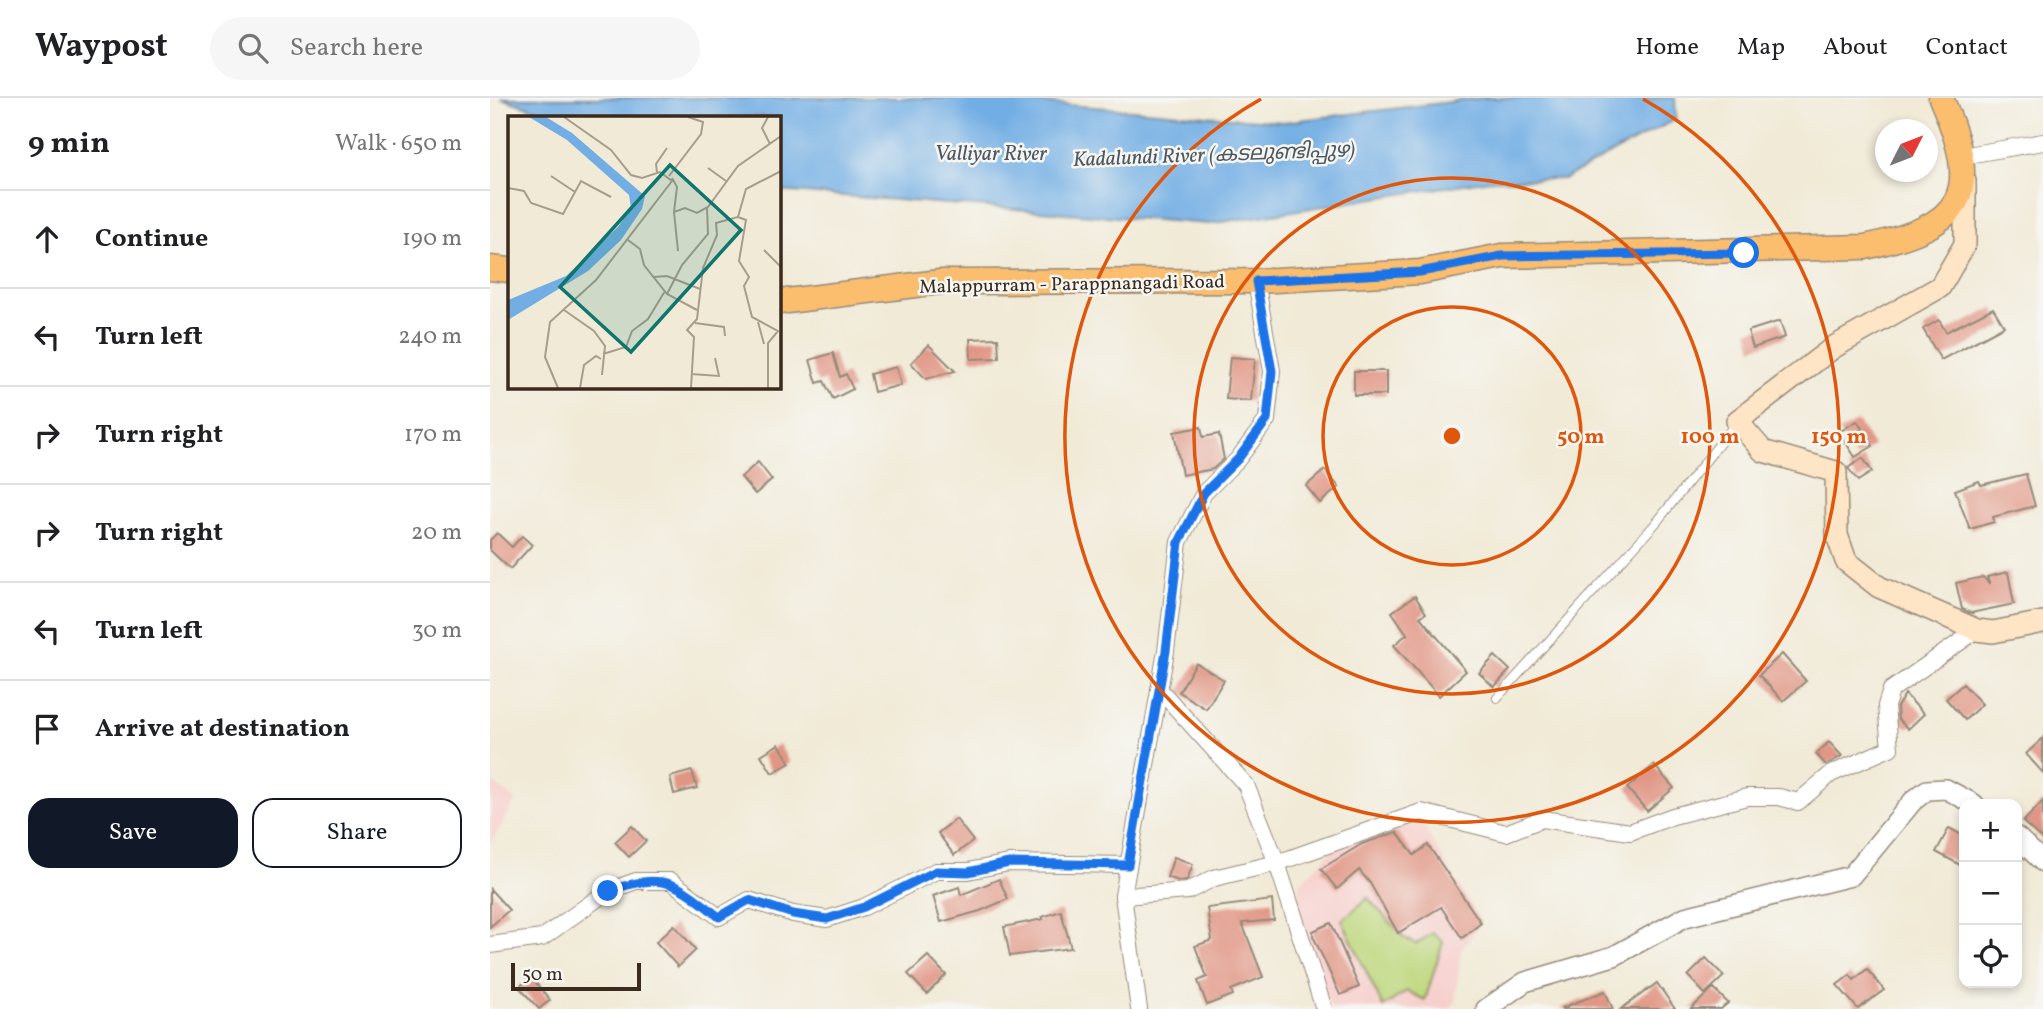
<!DOCTYPE html>
<html lang="en">
<head>
<meta charset="utf-8">
<style>
	:root { --surface:#fff; --page:#f6f6f6; --text:#202124; --muted:#757577; --line:#e0e0e0; --accent:#111827 }
	body { margin:0; font-family:Vollkorn,"Noto Sans Malayalam",serif; background:var(--page); color:var(--text) }
	.controls { position:absolute; right:21px; bottom:21px; display:grid; overflow:hidden; border-radius:14px; box-shadow:0 4px 10px #0003 }
	.controls button { width:63px; height:63px; display:grid; place-items:center; padding:0; border:0; border-bottom:2px solid var(--line); background:var(--surface); color:var(--text); font:35px sans-serif }
	.compass { position:absolute; left:1385px; top:21px; width:63px; height:63px; border-radius:50%; background:var(--surface); box-shadow:0 4px 10px #0003; rotate:48deg }
	.scale { position:absolute; left:21px; bottom:18px; width:130px; box-sizing:border-box; padding-left:7px; border:4px solid #3b2a1e; border-top:0; font-size:19px; line-height:24px; white-space:nowrap; color:#3b2a1e; -webkit-text-stroke:5px #f6f6f2; paint-order:stroke }
	.stop { position:absolute; width:21px; height:21px; margin:-16px; border:5px solid #1a73e8; border-radius:50%; background:#fff }
	.stop.end { background:#1a73e8; border-color:#fff; box-shadow:0 2px 7px #0008 }
	.list { margin:0; padding:0; list-style:none }
	h2 { display:flex; justify-content:space-between; align-items:center; height:91px; margin:0; padding:0 28px; font-size:30px }
	h2 small { font-size:23px; font-weight:400; color:var(--muted) }
	.list li { display:grid; grid-template-columns:46px 1fr auto; gap:21px; align-items:center; box-sizing:border-box; height:98px; padding:0 28px; border-top:2px solid var(--line) }
	.list b { display:block; font-size:26px; white-space:nowrap }
	.list em { font-size:23px; font-style:normal; color:var(--muted) }
	.actions { display:flex; gap:14px; padding:21px 28px }
	.actions a { flex:1; padding:16px 0; border:2px solid var(--accent); border-radius:21px; text-align:center; font-size:24px; color:var(--accent) }
	.actions .main { background:var(--accent); color:#fff }
	.icon { flex:none; width:38px; height:38px; fill:none; stroke:currentColor; stroke-width:2; stroke-linecap:round; stroke-linejoin:round }
	.map { position:relative; flex:none; width:1553px; height:911px; overflow:hidden }
	header { display:flex; align-items:center; gap:42px; box-sizing:border-box; height:98px; padding:0 35px; background:var(--surface); border-bottom:2px solid var(--line) }
	header strong { font-size:33px }
	nav { display:flex; gap:38px; margin-inline-start:auto; font-size:24px }
	.search { width:490px; height:63px; background:var(--page); display:flex; align-items:center; gap:18px; box-sizing:border-box; padding:0 24px; border-radius:38px; color:var(--muted); font-size:26px }
	main { display:flex }
	aside { flex:1; background:var(--surface) }
	.map>svg:first-child { display:block }
	.built { fill:#f7d0cd }
	.green { fill:#bed77b; stroke:#7c804c; stroke-width:2 }
	.water { fill:#72aee4; stroke:#566c81; stroke-width:2 }
	.building { fill:#e19685 }
	.lines { fill:none; stroke-linecap:round; stroke-linejoin:round }
	.service-casing { stroke:#968a7a; stroke-width:10 }
	.minor-casing { stroke:#968a7a; stroke-width:18 }
	.tertiary-casing { stroke:#968a7a; stroke-width:22 }
	.secondary-casing { stroke:#968a7a; stroke-width:24 }
	.primary-casing { stroke:#968a7a; stroke-width:27 }
	.service { stroke:#fff; stroke-width:8 }
	.minor { stroke:#fff; stroke-width:16 }
	.tertiary { stroke:#fff; stroke-width:19 }
	.secondary { stroke:#fde5c5; stroke-width:21 }
	.primary { stroke:#fbbd6e; stroke-width:24 }
	.route { stroke:#1a73e8; stroke-width:9 }
	.ring { fill:none; stroke:#df570d; stroke-width:3.5 }
	.labels { text-anchor:middle; stroke-width:5; stroke-linejoin:round; paint-order:stroke }
	.street-label { font-size:19px; fill:#3b2a1e; stroke:#f6f6f2 }
	.water-label { font-size:21px; font-style:italic; fill:#4e5863; stroke:#f6f6f2 }
	.inset-road { fill:none; stroke:#a89d8d; stroke-width:2 }
	.view { fill:#0f766e; fill-opacity:0.15; stroke:#0f766e; stroke-width:3.5 }
	.inset-edge { fill:none; stroke:#3b2a1e; stroke-width:3.5 }
	.centre { fill:#df570d; stroke:#f6f6f2; stroke-width:3.5 }
	.ring-label { font-size:21px; text-anchor:middle; font-weight:bold; fill:#df570d; stroke:#f6f6f2; stroke-width:5; stroke-linejoin:round; paint-order:stroke }
</style>
</head>
<body>
<header>
<strong>Waypost</strong>
<div class="search"><svg class="icon" aria-label="search" viewBox="0 0 24 24"><circle cx="10" cy="10" r="6"/><path d="M15 15l6 6"/></svg>Search here</div>
<nav><a>Home</a><a>Map</a><a>About</a><a>Contact</a></nav>
</header>
<main>
<aside>
<h2>9 min<small>Walk · 650 m</small></h2>
<ul class="list">
<li><svg class="icon" aria-label="ahead" viewBox="0 0 24 24"><path d="M12 20V5M6 11l6-6 6 6"/></svg><div><b>Continue</b></div><em>190 m</em></li>
<li><svg class="icon" aria-label="left" viewBox="0 0 24 24"><path d="M17 20v-9H6M10 6l-5 5 5 5"/></svg><div><b>Turn left</b></div><em>240 m</em></li>
<li><svg class="icon" aria-label="right" viewBox="0 0 24 24"><path d="M7 20v-9h11M14 6l5 5-5 5"/></svg><div><b>Turn right</b></div><em>170 m</em></li>
<li><svg class="icon" aria-label="right" viewBox="0 0 24 24"><path d="M7 20v-9h11M14 6l5 5-5 5"/></svg><div><b>Turn right</b></div><em>20 m</em></li>
<li><svg class="icon" aria-label="left" viewBox="0 0 24 24"><path d="M17 20v-9H6M10 6l-5 5 5 5"/></svg><div><b>Turn left</b></div><em>30 m</em></li>
<li><svg class="icon" aria-label="arrive" viewBox="0 0 24 24"><path d="M6 21V4h12l-3 4 3 4H6"/></svg><div><b>Arrive at destination</b></div></li>
</ul>
<div class="actions"><a class="main">Save</a><a>Share</a></div>
</aside>
<div class="map">
<svg width="1553" height="911" viewBox="0 0 1553 911">
	<rect width="100%" height="100%" fill="#f6f6f2"/>
	<filter id="ink" filterUnits="userSpaceOnUse"><feTurbulence type="fractalNoise" baseFrequency=".0143" numOctaves="2"/><feDisplacementMap in="SourceGraphic" scale="14" xChannelSelector="R" yChannelSelector="G"/><feConvolveMatrix kernelMatrix="1 2 1 2 8 2 1 2 1" color-interpolation-filters="sRGB"/></filter>
	<filter id="wash" filterUnits="userSpaceOnUse"><feTurbulence type="fractalNoise" baseFrequency=".00686" numOctaves="4" result="noise"/><feDisplacementMap in="SourceGraphic" scale="28" xChannelSelector="R" yChannelSelector="G"/><feGaussianBlur stdDeviation="1.57" result="paint"/><feColorMatrix in="noise" values="0 0 0 0 0 0 0 0 0 0 0 0 0 0 0 0 0 1.4 0 .05"/><feComposite in="paint" operator="in"/></filter>
	<g filter="url(#wash)">
		<rect width="100%" height="100%" fill="#f1ead7"/>
		<g class="built">
			<polygon points="0,682 26,702 0,746"/>
			<polygon points="927,717 991,825 971,852 965,905 959,911 842,911 808,817 810,785 850,745"/>
		</g>
		<polygon class="green" points="878,800 914,840 926,846 943,835 953,844 935,902 917,893 893,909 852,822"/>
		<polygon class="water" points="11,0 492,0 793,24 993,0 1185,0 1186,21 1074,81 1000,82 719,126 289,93 289,19 69,19"/>
		<g id="blocks">
			<g class="building">
				<polygon points="1503,210 1514,228 1451,262 1433,231 1449,222 1456,234"/>
				<polygon points="1290,223 1295,239 1263,250 1258,233"/>
				<polygon points="508,240 509,260 481,261 480,241"/>
				<polygon points="439,247 465,273 436,281 421,265"/>
				<polygon points="343,255 350,279 356,276 363,291 343,301 334,283 327,285 320,262"/>
				<polygon points="740,259 765,261 761,303 736,301"/>
				<polygon points="406,269 411,287 384,294 380,276"/>
				<rect x="864" y="273" width="32" height="24"/>
				<polygon points="1367,323 1383,348 1365,359 1349,334"/>
				<polygon points="711,329 713,339 729,336 734,361 723,371 692,377 684,334"/>
				<polygon points="1373,360 1382,374 1368,383 1358,370"/>
				<polygon points="268,364 282,382 265,396 251,379"/>
				<polygon points="835,372 849,389 830,405 816,388"/>
				<polygon points="1536,376 1545,408 1503,419 1504,424 1480,431 1465,392 1489,383 1491,387"/>
				<polygon points="7,435 22,449 32,438 42,447 20,471 0,452 0,442"/>
				<polygon points="1518,474 1524,506 1481,515 1472,511 1466,485 1493,479 1500,486 1497,479"/>
				<polygon points="925,498 936,515 930,519 976,573 949,598 904,547 917,536 902,514"/>
				<polygon points="1292,556 1316,583 1293,603 1269,577"/>
				<polygon points="1005,558 1020,572 1004,589 989,575"/>
				<polygon points="706,565 734,582 716,611 689,594"/>
				<polygon points="1473,586 1492,606 1475,622 1456,601"/>
				<polygon points="1415,596 1434,616 1418,631 1408,621 1407,609"/>
				<polygon points="1553,640 1553,675 1536,656"/>
				<polygon points="1339,644 1352,658 1336,667 1326,656"/>
				<polygon points="289,646 300,665 282,675 271,657"/>
				<polygon points="1164,667 1184,690 1157,713 1137,690"/>
				<polygon points="202,673 207,690 184,696 180,679"/>
				<polygon points="1553,703 1553,742 1533,724"/>
				<polygon points="466,721 483,743 464,757 448,735"/>
				<polygon points="142,728 156,743 139,759 125,744"/>
				<polygon points="1459,730 1474,738 1474,769 1446,754"/>
				<polygon points="907,734 924,757 938,747 991,825 972,840 951,809 908,835 880,785 869,772 847,791 831,771 872,746"/>
				<polygon points="684,759 703,766 697,782 689,783 677,779"/>
				<polygon points="509,781 518,801 490,813 451,824 443,798 469,789 471,797"/>
				<polygon points="0,791 19,812 0,829"/>
				<polygon points="782,802 784,822 752,825 773,879 741,892 743,897 717,907 708,883 717,879 705,848 722,842 717,810"/>
				<polygon points="571,813 581,850 520,858 514,829 553,821 552,819"/>
				<polygon points="841,825 869,889 850,897 823,838 823,833"/>
				<polygon points="184,827 206,852 188,869 166,844"/>
				<polygon points="438,858 456,877 437,896 418,876"/>
				<polygon points="1216,860 1234,878 1215,896 1198,878"/>
				<polygon points="1377,871 1394,892 1368,911 1347,887 1360,877 1364,882"/>
				<polygon points="41,879 60,902 49,911 29,889"/>
				<polygon points="1167,885 1185,911 1131,911"/>
				<polygon points="1223,890 1238,905 1231,911 1201,911"/>
				<polygon points="1115,893 1123,911 1072,911 1072,910"/>
			</g>
		</g>
	</g>
	<g filter="url(#ink)">
		<use href="#blocks" fill-opacity="0" stroke="#968a7a" stroke-width="2"/>
		<g class="lines">
			<defs>
				<polyline id="service" points="1007,600 1166,425 1246,325"/>
				<g id="minor">
					<polyline points="1472,58 1553,44"/>
					<polyline points="669,591 756,687 787,765 834,911"/>
					<polyline points="633,798 698,793 724,780 787,765 931,714 1016,735 1052,721 1140,734 1183,718 1257,699 1289,699 1308,704 1341,676 1400,650 1396,608 1401,592 1487,532"/>
					<polyline points="0,847 52,840 118,793 146,783 181,783 229,819 259,802 303,816 337,821 374,809 446,773 478,773 519,765 638,767"/>
					<polyline points="649,911 633,798 676,553 689,444 714,395 748,361 777,322 782,273 766,183"/>
				</g>
				<g id="tertiary">
					<polyline points="1527,739 1553,764"/>
					<polyline points="996,911 1035,884 1124,858 1195,819 1361,778 1423,703 1437,692 1456,691 1484,706"/>
				</g>
				<polyline id="secondary" points="1475,83 1475,146 1450,189 1344,249 1247,323 1273,353 1346,374 1347,437 1356,463 1389,489 1487,532 1503,534 1553,524"/>
				<g id="primary">
					<polyline points="0,170 19,172"/>
					<path d="M289 204 450 184 766 183 930 174 1012 158 1375 149C1477 127 1492 95 1451 0"/>
				</g>
			</defs>
			<use href="#service" class="service-casing"/>
			<use href="#minor" class="minor-casing"/>
			<use href="#tertiary" class="tertiary-casing"/>
			<use href="#secondary" class="secondary-casing"/>
			<use href="#primary" class="primary-casing"/>
			<use href="#service" class="service"/>
			<use href="#minor" class="minor"/>
			<use href="#tertiary" class="tertiary"/>
			<use href="#secondary" class="secondary"/>
			<use href="#primary" class="primary"/>
		</g>
	</g>
	<g class="lines" filter="url(#ink)">
		<path class="route" d="M118 793C174 774 185 783 229 819L259 802 303 816 337 821 374 809 446 773 478 774 519 765 638 767 676 553 689 444 714 395 748 361 777 322 782 273 766 183 930 174 1012 158 1254 155"/>
	</g>
	<g class="ring">
		<circle cx="962" cy="338" r="129"/>
		<circle cx="962" cy="338" r="258"/>
		<path d="M1153 1A387 387 0 1 1 771 1"/>
	</g>
	<g class="labels">
		<g class="street-label">
			<text transform="translate(582 185) rotate(-1)" y="7">Malappurram - Parappnangadi Road</text>
		</g>
		<g class="water-label">
			<text x="501" y="62">Valliyar River</text>
			<text transform="translate(724 56) rotate(-2)" y="7">Kadalundi River (കടലുണ്ടിപ്പുഴ)</text>
		</g>
	</g>
	<g transform="translate(18 18)">
		<rect width="273" height="273" fill="#f1ead7"/>
		<path d="M21 1H38L64 17 137 80 134 93 113 124 80 155 0 204V184L58 160 110 111 123 92 121 79 59 24Z" fill="#72aee4"/>
		<path class="inset-road" d="M260 1 254 12 262 28M200 52 218 65M149 56 148 48 159 32M43 60 67 76M161 60 193 18 195 6 180 1M164 62 169 71 166 96 177 92 189 97 200 91 230 50 273 20M0 72 16 75 23 87 55 98 73 65 103 81M166 96 170 135M230 101 238 104 231 145 241 161 236 170 244 201 270 215 260 227V272M120 124 132 133 136 149 159 178 189 194M256 134 273 151M146 161 159 160 192 173M159 178 174 149 200 118 199 92M56 194 86 215 97 230 94 259M250 206 256 228M187 207 216 211 217 220M95 238 118 231 124 215 140 203 157 175M183 258 211 260 207 242M50 272 37 241 42 206 88 164 164 65 152 56 134 62 123 59 103 34 56 1M72 272 76 249 88 240 93 243M183 272 186 221 179 214 189 203 195 152 209 119 208 107 230 101 238 73 273 55"/>
		<path class="view" d="M162 49 233 114 123 236 52 171Z"/>
		<rect width="273" height="273" class="inset-edge"/>
	</g>
	<circle cx="962" cy="338" r="10" class="centre"/>
	<g class="ring-label">
		<text x="1091" y="345">50 m</text>
		<text x="1220" y="345">100 m</text>
		<text x="1349" y="345">150 m</text>
	</g>
</svg>
<div class="controls">
<button>+</button>
<button>−</button>
<button><svg class="icon" aria-label="locate" viewBox="0 0 24 24"><circle cx="12" cy="12" r="6"/><path d="M12 2v4M12 18v4M2 12h4M18 12h4"/></svg></button>
</div>
<svg class="compass" viewBox="-18 -18 36 36"><path d="M0-13l5 13h-10z" fill="#e53935"/><path d="M0 13l5-13h-10z" fill="#757577"/></svg>
<div class="scale">50 m</div>
<div class="stop" style="left:1254px;top:155px"></div>
<div class="stop end" style="left:118px;top:793px"></div>
</div>
</main>
</body>
</html>
